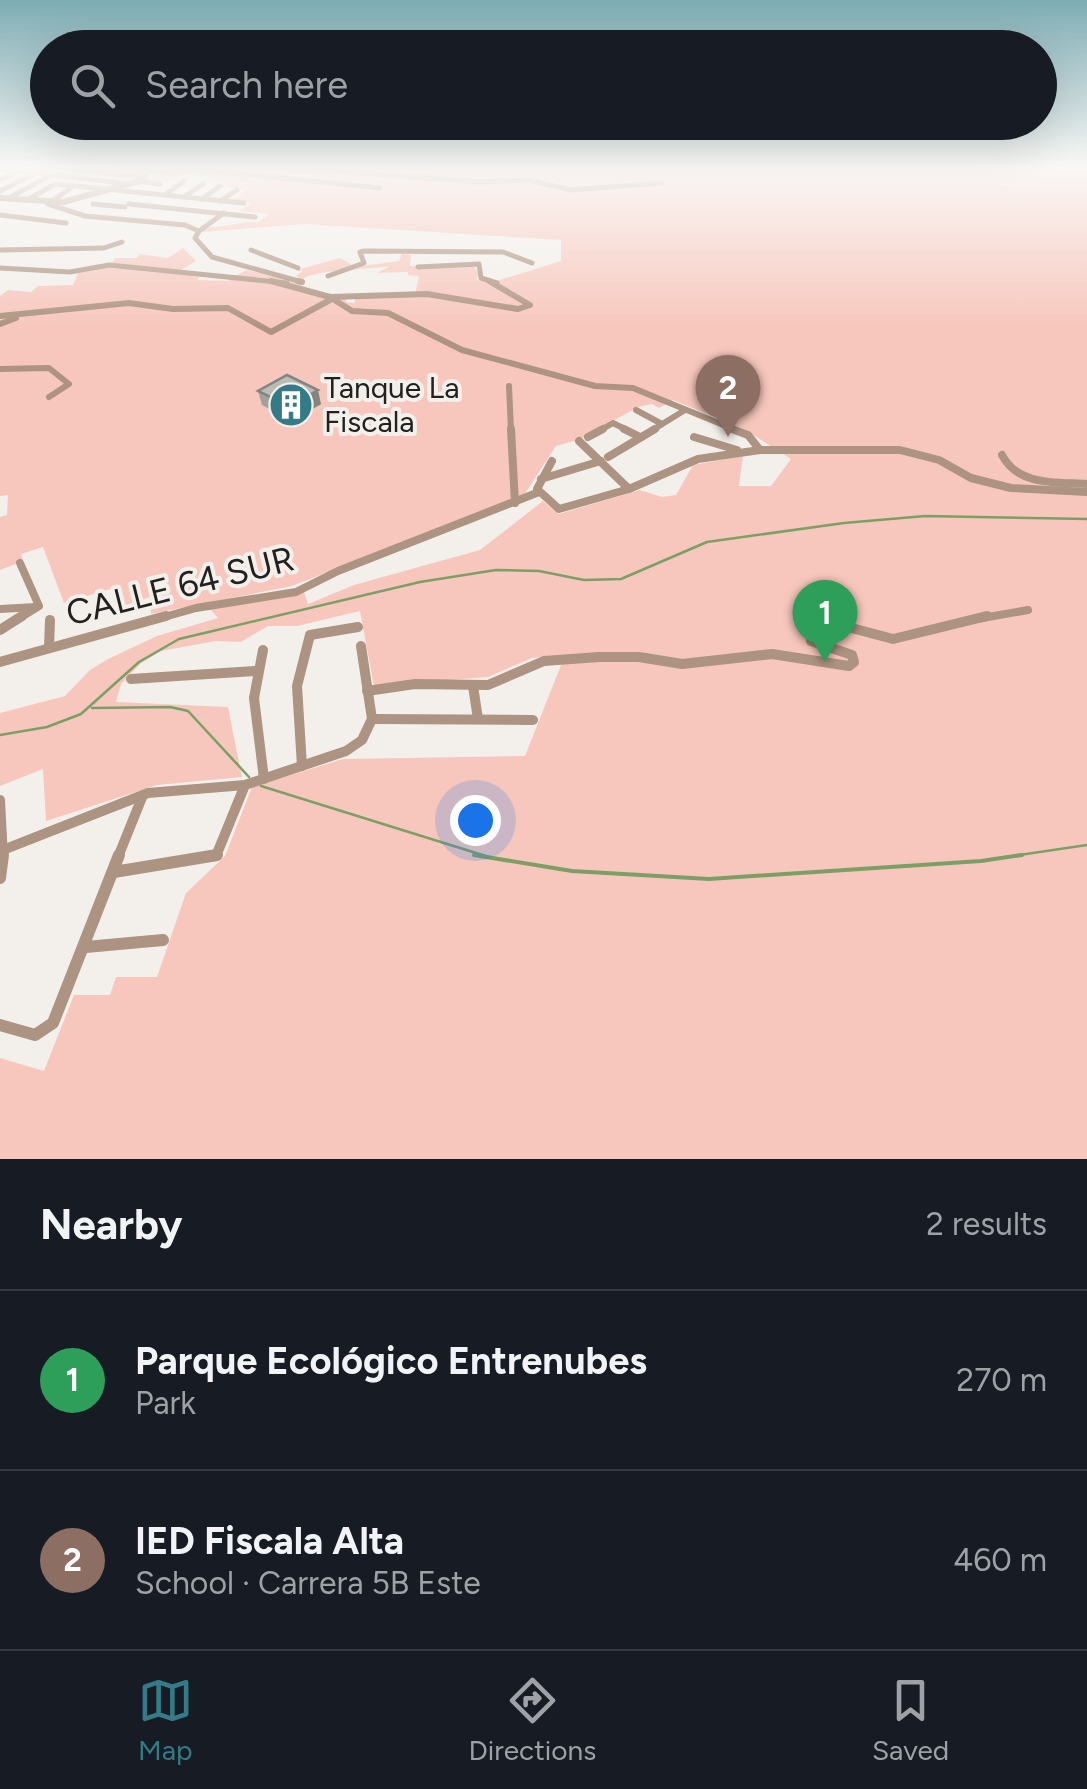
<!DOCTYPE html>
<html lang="en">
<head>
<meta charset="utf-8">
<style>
	:root { --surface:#171b24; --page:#242831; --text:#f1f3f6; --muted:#9ea1a6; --line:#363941; --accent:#347b87 }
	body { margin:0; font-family:Figtree,sans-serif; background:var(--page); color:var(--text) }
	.you { position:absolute; left:475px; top:820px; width:35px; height:35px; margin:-25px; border:8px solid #fff; border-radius:50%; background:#1a73e8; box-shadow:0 0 0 15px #1a73e833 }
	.badge { display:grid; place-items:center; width:65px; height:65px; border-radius:50%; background:var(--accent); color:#fff; font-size:32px; font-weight:700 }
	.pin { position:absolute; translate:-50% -82px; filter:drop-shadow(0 2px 5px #0008) }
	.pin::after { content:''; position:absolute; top:52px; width:35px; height:30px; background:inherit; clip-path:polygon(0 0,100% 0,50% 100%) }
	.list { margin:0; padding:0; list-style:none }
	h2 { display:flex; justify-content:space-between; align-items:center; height:130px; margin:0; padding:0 40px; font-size:42px }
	h2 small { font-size:32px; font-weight:400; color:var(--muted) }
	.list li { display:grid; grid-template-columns:65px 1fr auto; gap:30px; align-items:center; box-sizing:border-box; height:180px; padding:0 40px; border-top:2px solid var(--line) }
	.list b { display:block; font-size:38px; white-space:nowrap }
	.list p { margin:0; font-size:32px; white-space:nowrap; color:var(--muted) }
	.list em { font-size:32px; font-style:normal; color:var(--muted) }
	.icon { flex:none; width:55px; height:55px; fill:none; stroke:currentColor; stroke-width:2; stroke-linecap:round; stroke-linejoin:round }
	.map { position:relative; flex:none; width:1087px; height:1159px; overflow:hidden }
	.search { position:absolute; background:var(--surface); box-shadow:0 10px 40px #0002; left:30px; right:30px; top:30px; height:110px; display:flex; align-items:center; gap:25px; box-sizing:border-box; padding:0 35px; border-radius:55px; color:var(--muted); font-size:38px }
	.sheet { height:490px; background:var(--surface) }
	nav { display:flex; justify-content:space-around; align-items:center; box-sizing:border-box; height:140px; border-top:2px solid var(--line); background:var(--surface); font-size:28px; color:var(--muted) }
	nav a { display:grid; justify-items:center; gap:5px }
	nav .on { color:var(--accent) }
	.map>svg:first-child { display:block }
	.green { fill:#f7c7bd }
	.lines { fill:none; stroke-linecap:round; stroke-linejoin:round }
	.stream-far1 { stroke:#7c9f65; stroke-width:2.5 }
	.stream { stroke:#7c9f65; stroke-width:4 }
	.minor-far4 { stroke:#ad9381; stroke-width:5 }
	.minor-far3 { stroke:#ad9381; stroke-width:6 }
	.minor-far2 { stroke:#ad9381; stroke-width:8 }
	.minor-far1 { stroke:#ad9381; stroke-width:10 }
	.minor { stroke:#ad9381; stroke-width:12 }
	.tertiary { stroke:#ad9381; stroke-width:6 }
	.wall { fill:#a2a29d }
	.shaded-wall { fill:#848480 }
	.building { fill:#bcbcb7; stroke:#848480; stroke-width:2.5 }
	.labels { text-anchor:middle; stroke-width:8; stroke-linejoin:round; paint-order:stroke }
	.far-poi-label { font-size:30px; fill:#22211f; stroke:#f3f0eb; text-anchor:start }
	.street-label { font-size:35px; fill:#22211f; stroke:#f3f0eb }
</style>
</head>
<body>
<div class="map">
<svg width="1087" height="1159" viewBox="0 0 1087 1159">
	<rect width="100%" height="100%" fill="#f3f0eb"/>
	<path class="green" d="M178 166H1087V1159H0V1058L44 1071 74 995H110L116 977H157L186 893 225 856 252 787 343 759 525 756 565 655 532 658 488 677 374 686 360 611 297 626H268L241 642 216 641 161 651 140 664 121 684 116 702 228 707 242 777 157 785 46 821 43 769 0 786V713L65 696 90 670 108 659 157 636 218 618 210 609 304 592 308 604 354 585 480 550 543 501 559 514 640 490 662 497 676 495 693 465 743 456 739 486H771L791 459 744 429 673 400 659 408 652 404 638 407 581 439 556 446 524 495 292 586 151 614 150 597 118 608 117 587 64 603 43 547 21 554 23 561 0 570V517L7 515 8 495 0 496V296L8 290 31 292 38 286 73 285 79 271 109 267 115 258H137L140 254 168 258 183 248 196 261 176 273 199 277 198 280 228 281 246 270 294 281 322 298H347L346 302 354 303 356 298 415 295 419 276 408 275V272L377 273 390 266C365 270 320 269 302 279L296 276 303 271 297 270 340 258 356 267 399 261 402 254 411 255 410 266H474L479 274 476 279 490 283 561 261V240L304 224 203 232 205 227C224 228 239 221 259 222L270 214 239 211 251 203 234 200 245 191 222 186 225 183 194 173 162 183 150 176 162 175Z"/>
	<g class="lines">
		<g class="stream-far1">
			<polyline points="1078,166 1087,167"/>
			<polyline points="92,708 170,707 188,711 249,777"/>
			<polyline points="0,735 47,727 81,714 139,662 179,639 420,582 496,570 539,571 584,580 621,579 707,542 844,523 925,516 1087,519"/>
			<polyline points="261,786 489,857"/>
			<polyline points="1006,857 1087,845"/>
		</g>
		<polyline class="stream" points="474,855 572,871 709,879 981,861 1022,855"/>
		<g class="minor-far4">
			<polyline points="265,166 479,182 528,180 571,190 662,183"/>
			<polyline points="0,169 131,184"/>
			<polyline points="63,169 145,177"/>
			<polyline points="138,169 168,172"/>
			<polyline points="167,173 193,169 380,188"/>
			<polyline points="0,180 28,166"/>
			<polyline points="141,181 160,184"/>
			<polyline points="72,187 48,204 85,216 185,225 199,231"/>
			<polyline points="0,191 47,167"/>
			<polyline points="166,194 184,181"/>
			<polyline points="184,197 203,184"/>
			<polyline points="9,198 51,175"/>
			<polyline points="202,199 220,186"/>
			<polyline points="27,200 55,184 244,203"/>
			<polyline points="220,201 237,190"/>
			<polyline points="93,204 125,207"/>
			<polyline points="129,204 255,217"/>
			<polyline points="0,215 66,223"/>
			<polyline points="199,231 195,238 212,257 302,282"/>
			<polyline points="199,231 224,213"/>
			<polyline points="0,250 104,248 122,242"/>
			<polyline points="251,250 298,268"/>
			<polyline points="418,267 479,264 481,278 497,283"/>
			<polyline points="0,268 70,272 109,265 287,283"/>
			<polyline points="328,276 364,263 360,252 364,251 503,252 532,263"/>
		</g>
		<g class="minor-far3">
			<polyline points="271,281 330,297 427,294 518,309 530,305 489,281"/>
			<polyline points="298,281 302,282"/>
			<polyline points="330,297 352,311 388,313 462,350 595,386 633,388 738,431"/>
			<polyline points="0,316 129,303 173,309 228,308 271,332 330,300"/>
			<polyline points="0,324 16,318"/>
			<polyline points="0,369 49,368 69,384 49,397"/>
			<polyline points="509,386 511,431"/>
			<polyline points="636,410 662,424"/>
			<polyline points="599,431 613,423 629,431"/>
			<polyline points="651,431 685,410"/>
		</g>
		<g class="minor-far2">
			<polyline points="511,429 515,503"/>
			<polyline points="624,429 640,437"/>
			<polyline points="732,429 748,435 760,450"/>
			<polyline points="588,437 603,429"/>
			<polyline points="694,437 737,450"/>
			<polyline points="579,441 629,489"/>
			<path d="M1002 455C1018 486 1056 482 1087 484"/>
			<polyline points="608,457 655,429"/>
			<polyline points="552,461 537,489 559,509 629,489 698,459 760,450 900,450 939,460 971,478 1011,488 1087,492"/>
			<polyline points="541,479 601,461"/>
			<polyline points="0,609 36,607"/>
			<polyline points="18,619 39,606 20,563"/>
			<polyline points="157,619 196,608 296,592 338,571 539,492"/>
			<polyline points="977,619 1028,610"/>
		</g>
		<g class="minor-far1">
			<polyline points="0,630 22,616"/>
			<polyline points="49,647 50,620"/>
			<polyline points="263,650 254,698 264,779"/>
			<polyline points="0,662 166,616"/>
			<polyline points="131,679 255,671"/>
			<polyline points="473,686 478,719"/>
			<polyline points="367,691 415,684 488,685 544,661 599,657 639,657 682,664 772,654 849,666 854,662 852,655 811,641 810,624 829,622 893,639 987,616"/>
			<polyline points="372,719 533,720"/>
			<polyline points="302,766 297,686 310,635 358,627"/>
			<polyline points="0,800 3,857"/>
			<polyline points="0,851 148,793 245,785 346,751 362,740 372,719 361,646"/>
			<polyline points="118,857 143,795"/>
			<polyline points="208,857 216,856 245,785"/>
		</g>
		<g class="minor">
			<polyline points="114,872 217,855"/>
			<polyline points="0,878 3,855"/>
			<polyline points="86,947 163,940"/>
			<polyline points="0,1025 35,1035 53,1023 119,855"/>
		</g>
		<polyline class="tertiary" points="0,198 63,202 143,180 145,177 136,173 143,166"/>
	</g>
	<polygon class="wall" points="258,391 321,404 292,421 262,405"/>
	<polygon class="shaded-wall" points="318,390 321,404 292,421 289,406"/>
	<polygon class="building" points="287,375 318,390 289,406 258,391"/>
	<linearGradient id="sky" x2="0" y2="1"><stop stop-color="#7dacb4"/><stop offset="0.51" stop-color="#faf8f6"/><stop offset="1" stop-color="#faf8f6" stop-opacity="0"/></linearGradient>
	<rect width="1087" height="328" fill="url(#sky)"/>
	<defs>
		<symbol id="building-disc" viewBox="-11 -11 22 22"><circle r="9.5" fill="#347b87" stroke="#f3f0eb"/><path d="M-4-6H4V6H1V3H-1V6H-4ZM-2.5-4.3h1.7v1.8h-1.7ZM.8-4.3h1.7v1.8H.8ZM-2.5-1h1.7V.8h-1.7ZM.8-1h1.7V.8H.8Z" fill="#fff"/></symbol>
	</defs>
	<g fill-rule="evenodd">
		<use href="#building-disc" x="266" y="380" width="50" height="50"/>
	</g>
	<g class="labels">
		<g class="far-poi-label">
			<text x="324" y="398">Tanque La<tspan x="324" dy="34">Fiscala</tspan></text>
		</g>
		<g class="street-label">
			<text transform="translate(180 586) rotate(-14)" y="12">CALLE 64 SUR</text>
		</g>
	</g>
</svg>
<div class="you"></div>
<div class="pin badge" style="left:825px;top:662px;background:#2e9e5b">1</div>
<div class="pin badge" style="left:728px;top:437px;background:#8d6e63">2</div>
<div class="search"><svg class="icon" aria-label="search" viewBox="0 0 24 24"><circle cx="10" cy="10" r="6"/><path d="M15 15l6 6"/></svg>Search here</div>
</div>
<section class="sheet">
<h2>Nearby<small>2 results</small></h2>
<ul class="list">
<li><span class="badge" style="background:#2e9e5b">1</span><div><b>Parque Ecológico Entrenubes</b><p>Park</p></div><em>270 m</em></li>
<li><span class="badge" style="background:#8d6e63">2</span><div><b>IED Fiscala Alta</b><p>School · Carrera 5B Este</p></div><em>460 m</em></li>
</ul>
</section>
<nav>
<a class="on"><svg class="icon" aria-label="map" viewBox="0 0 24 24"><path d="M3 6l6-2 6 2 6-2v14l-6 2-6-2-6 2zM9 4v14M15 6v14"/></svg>Map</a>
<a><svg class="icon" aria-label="directions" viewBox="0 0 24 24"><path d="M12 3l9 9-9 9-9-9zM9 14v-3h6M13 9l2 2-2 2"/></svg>Directions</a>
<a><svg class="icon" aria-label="saved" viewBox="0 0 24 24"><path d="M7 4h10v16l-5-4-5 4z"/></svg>Saved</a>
</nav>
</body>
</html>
